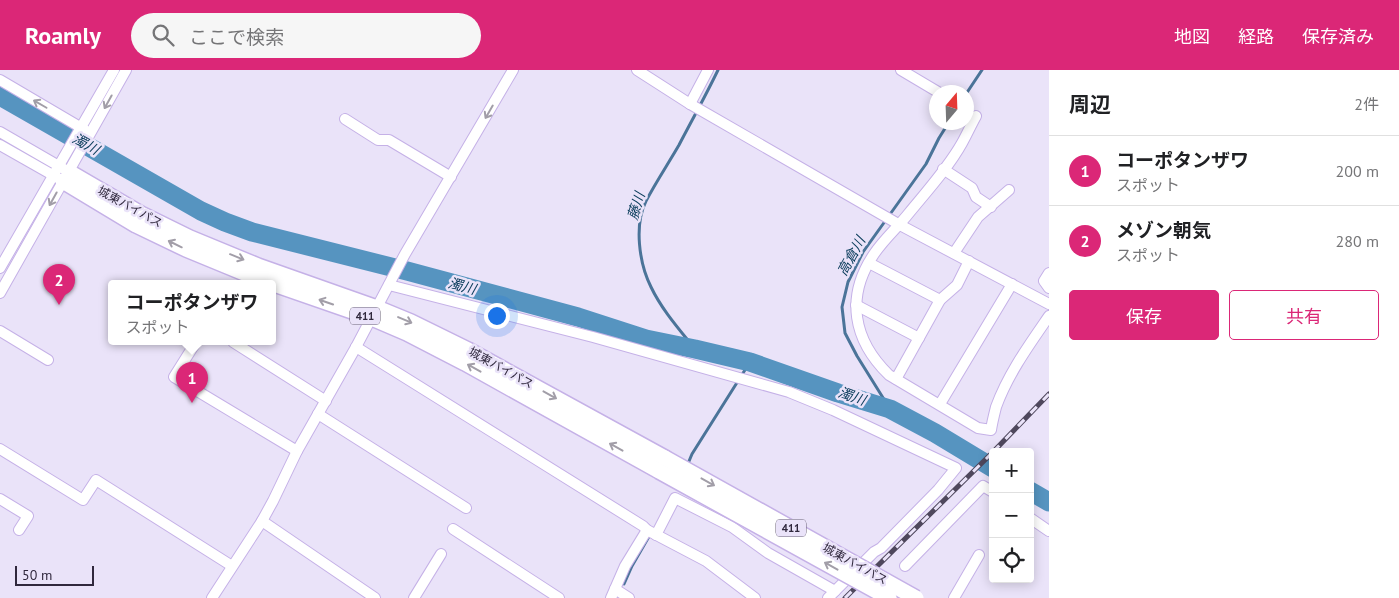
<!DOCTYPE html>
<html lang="ja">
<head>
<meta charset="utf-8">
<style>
	:root { --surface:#fff; --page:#f6f6f6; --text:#202124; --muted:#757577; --line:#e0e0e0; --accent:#db2777 }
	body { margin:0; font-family:"PT Sans","Noto Sans JP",sans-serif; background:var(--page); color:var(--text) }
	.controls { position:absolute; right:15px; bottom:15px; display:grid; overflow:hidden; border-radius:5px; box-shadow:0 2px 12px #0003 }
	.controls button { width:45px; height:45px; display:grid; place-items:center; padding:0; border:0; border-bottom:1px solid var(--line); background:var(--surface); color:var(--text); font:25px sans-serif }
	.compass { position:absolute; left:929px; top:15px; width:45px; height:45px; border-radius:50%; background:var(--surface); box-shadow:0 2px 12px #0003; rotate:19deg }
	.scale { position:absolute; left:15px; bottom:12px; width:79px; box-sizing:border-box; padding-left:5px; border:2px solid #30283d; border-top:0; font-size:14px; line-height:18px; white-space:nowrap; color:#30283d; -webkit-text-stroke:4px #eae3f9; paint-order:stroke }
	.you { position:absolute; left:496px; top:245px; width:18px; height:18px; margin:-12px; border:4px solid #fff; border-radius:50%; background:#1a73e8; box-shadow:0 0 0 8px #1a73e833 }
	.badge { display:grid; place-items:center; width:32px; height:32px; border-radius:50%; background:var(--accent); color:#fff; font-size:16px; font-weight:700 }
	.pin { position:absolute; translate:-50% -41px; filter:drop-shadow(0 1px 2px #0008) }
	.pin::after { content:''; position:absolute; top:26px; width:18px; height:15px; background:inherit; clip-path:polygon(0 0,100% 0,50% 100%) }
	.popup { position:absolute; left:108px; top:210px; width:168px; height:65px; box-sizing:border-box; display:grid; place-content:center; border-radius:5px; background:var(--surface); filter:drop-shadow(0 1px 4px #0005); font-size:16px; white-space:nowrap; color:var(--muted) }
	.popup b { font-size:19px; color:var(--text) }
	.popup::after { content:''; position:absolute; left:50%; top:100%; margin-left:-10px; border:10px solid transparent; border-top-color:var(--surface) }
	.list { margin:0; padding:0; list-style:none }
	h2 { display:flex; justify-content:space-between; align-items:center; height:65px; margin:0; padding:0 20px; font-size:21px }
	h2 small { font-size:16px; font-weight:400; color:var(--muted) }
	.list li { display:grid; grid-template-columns:32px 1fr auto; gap:15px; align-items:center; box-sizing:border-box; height:70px; padding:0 20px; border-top:1px solid var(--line) }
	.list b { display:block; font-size:19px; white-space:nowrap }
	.list p { margin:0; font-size:16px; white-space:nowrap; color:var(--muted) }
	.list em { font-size:16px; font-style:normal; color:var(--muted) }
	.actions { display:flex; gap:10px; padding:15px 20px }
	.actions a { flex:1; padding:11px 0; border:1px solid var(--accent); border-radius:5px; text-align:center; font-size:18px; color:var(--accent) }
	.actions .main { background:var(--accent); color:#fff }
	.icon { flex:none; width:28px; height:28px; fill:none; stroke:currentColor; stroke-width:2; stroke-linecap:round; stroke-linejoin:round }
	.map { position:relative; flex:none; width:1049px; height:528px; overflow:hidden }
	header { display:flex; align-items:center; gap:30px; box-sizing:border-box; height:70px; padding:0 25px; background:var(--accent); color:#fff }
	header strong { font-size:24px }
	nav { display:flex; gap:28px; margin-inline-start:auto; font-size:18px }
	.search { width:350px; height:45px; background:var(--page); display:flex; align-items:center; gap:12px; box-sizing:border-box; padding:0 18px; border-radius:28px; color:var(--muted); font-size:19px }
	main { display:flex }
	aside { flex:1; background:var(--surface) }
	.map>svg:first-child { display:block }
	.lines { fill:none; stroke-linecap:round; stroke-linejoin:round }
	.stream { stroke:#4b7499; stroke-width:3 }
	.river { stroke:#5694c0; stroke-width:19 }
	.minor-casing { stroke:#c5b1e7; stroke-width:12 }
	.highway-casing { stroke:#c5b1e7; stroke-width:18 }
	.minor { stroke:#fff; stroke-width:10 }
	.highway { stroke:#fff; stroke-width:15 }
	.rail-casing { stroke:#4f485d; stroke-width:5 }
	.rail { stroke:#eae3f9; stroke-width:3; stroke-dasharray:9; stroke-linecap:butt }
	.highway-bridge-casing { stroke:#c5b1e7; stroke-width:18; stroke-linecap:butt }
	.highway-bridge { stroke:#fff; stroke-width:15 }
	.oneway { stroke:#a29ea8 }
	.labels { text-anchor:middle; stroke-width:5; stroke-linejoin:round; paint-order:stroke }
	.shield { fill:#eae3f9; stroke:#686075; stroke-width:1 }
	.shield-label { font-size:11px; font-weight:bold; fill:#30283d }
	.street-label { font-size:12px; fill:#30283d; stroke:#eae3f9 }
	.water-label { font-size:14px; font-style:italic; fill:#073a59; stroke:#eae3f9 }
</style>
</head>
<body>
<header>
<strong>Roamly</strong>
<div class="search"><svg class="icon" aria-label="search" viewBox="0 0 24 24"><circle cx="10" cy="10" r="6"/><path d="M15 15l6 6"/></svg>ここで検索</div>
<nav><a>地図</a><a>経路</a><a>保存済み</a></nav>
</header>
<main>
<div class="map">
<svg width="1049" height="528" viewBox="0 0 1049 528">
	<rect width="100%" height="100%" fill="#eae3f9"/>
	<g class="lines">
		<g class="stream">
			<polyline points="966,24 982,0"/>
			<path d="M695 279C679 259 662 240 651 217 639 193 634 155 646 131 656 112 668 94 679 75 692 50 706 25 718 0"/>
			<polyline points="890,339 857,286 845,263 842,237 848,212 863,182 926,94 939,68 949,52"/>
			<polyline points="687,396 692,384 750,292"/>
			<polyline points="624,514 632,496 651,463"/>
		</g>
		<g class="river">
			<polyline points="0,26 201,141 225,152 252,162 407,201 578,247 646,269 695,279 750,292 838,323 890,339 935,363 993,398"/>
			<polyline points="1030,421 1049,432"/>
		</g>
		<defs>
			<g id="minor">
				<polyline points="637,0 690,34 900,155 1049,234"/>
				<polyline points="901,0 938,22"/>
				<polyline points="0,10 85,60"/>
				<polyline points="690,34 708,0"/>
				<path d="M976 46C971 55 967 64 962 73 948 98 927 121 909 143 898 157 884 169 874 184 845 227 853 270 889 305L978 358 991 360C992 353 994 345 996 337 1008 304 1029 275 1049 246"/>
				<polyline points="345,49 378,70 389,70 451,107"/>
				<polyline points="0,62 64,99"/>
				<polyline points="0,75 58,108"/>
				<polyline points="943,99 972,118 976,127 991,137"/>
				<polyline points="954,183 978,147 1009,120"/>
				<polyline points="869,193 940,230"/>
				<polyline points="0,198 114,0"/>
				<polyline points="1049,203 1044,211 1049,218"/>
				<polyline points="389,215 593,267 789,322 833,340 956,398 938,420 881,478 874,482 828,528"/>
				<polyline points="0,223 126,0"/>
				<polyline points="856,235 919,268"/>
				<polyline points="0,261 48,290"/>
				<polyline points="196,272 174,307 297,381"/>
				<polyline points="233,272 326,331"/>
				<polyline points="356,277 643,456 647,460 706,491 755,528"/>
				<polyline points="896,309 940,230 957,215 969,191"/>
				<polyline points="940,334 1012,214"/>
				<polyline points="318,344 466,438"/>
				<polyline points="0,379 83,430 96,410 232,496"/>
				<polyline points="0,429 28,446 19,460"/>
				<polyline points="1030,448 1049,461"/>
				<polyline points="262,451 375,528"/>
				<polyline points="453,459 559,528"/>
				<polyline points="656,465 675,428 732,457 768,483 835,521"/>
				<polyline points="905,496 983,416 993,422"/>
				<polyline points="615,519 629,528"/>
				<polyline points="212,528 262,451 273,431 297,381 356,277 405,184 513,0"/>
				<polyline points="414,528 441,484"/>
				<polyline points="611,528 625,496 647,460"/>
				<polyline points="954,528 979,485"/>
			</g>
			<g id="highway">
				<polyline points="69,102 141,144 190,168 258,196 377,238 411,252 468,280 665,388"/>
				<polyline points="63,111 136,155 186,179 254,207 372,248 407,263 465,293 659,401"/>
			</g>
		</defs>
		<use href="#minor" class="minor-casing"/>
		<use href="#highway" class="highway-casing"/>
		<use href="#minor" class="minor"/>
		<use href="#highway" class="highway"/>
		<defs>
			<g id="rail">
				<polyline points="993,382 1049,324"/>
				<polyline points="845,528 993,382"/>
			</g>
		</defs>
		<use href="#rail" class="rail-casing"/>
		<use href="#rail" class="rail"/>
		<defs>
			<g id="highway-bridge">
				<polyline points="665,388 916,528"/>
				<polyline points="659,401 889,528"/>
			</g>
		</defs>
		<use href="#highway-bridge" class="highway-bridge-casing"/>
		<use href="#highway-bridge" class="highway-bridge"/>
	</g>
	<defs><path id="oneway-shaft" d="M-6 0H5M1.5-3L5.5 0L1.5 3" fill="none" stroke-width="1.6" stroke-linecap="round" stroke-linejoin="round" transform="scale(1.25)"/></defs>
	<g class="oneway">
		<use href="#oneway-shaft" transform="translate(108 32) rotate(119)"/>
		<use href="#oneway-shaft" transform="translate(40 34) rotate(-150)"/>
		<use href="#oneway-shaft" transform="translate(489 42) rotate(120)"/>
		<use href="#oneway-shaft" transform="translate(53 129) rotate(119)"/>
		<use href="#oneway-shaft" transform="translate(175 174) rotate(-154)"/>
		<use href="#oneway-shaft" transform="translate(237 187) rotate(22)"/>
		<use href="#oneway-shaft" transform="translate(326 232) rotate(-161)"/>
		<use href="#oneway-shaft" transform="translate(405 250) rotate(23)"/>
		<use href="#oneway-shaft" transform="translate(474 298) rotate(-151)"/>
		<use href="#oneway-shaft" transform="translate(550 325) rotate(29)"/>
		<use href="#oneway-shaft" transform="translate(616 377) rotate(-151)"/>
		<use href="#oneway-shaft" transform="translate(708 412) rotate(29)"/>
		<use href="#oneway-shaft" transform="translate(831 496) rotate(-151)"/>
	</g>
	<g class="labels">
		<g class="shield">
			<rect x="350" y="237.5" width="30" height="17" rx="4"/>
			<rect x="776" y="449.5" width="30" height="17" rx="4"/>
		</g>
		<g class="shield-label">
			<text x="365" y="250">411</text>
			<text x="791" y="462">411</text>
		</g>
		<g class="street-label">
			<text transform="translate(130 137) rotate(29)" y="4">城東バイパス</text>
			<text transform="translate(501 298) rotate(29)" y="4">城東バイパス</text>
			<text transform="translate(855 494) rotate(29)" y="4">城東バイパス</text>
		</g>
		<g class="water-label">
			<text transform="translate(86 74) rotate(29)" y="5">濁川</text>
			<text transform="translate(636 136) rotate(-73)" y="5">藤川</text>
			<text transform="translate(851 186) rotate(-61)" y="5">高倉川</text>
			<text transform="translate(462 216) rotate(15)" y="5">濁川</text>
			<text transform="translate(852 326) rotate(19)" y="5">濁川</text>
		</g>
	</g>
</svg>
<div class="controls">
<button>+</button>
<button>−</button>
<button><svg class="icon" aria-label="locate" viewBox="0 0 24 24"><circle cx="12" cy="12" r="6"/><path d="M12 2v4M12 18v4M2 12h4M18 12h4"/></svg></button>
</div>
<svg class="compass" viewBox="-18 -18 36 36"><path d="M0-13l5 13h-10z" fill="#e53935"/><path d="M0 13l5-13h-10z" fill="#757577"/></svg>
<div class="scale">50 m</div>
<div class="you"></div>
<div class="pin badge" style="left:192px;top:333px">1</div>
<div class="popup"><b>コーポタンザワ</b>スポット</div>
<div class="pin badge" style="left:59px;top:235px">2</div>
</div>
<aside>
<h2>周辺<small>2件</small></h2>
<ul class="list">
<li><span class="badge">1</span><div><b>コーポタンザワ</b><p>スポット</p></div><em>200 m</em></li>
<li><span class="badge">2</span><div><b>メゾン朝気</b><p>スポット</p></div><em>280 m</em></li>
</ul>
<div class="actions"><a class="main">保存</a><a>共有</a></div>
</aside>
</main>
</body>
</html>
